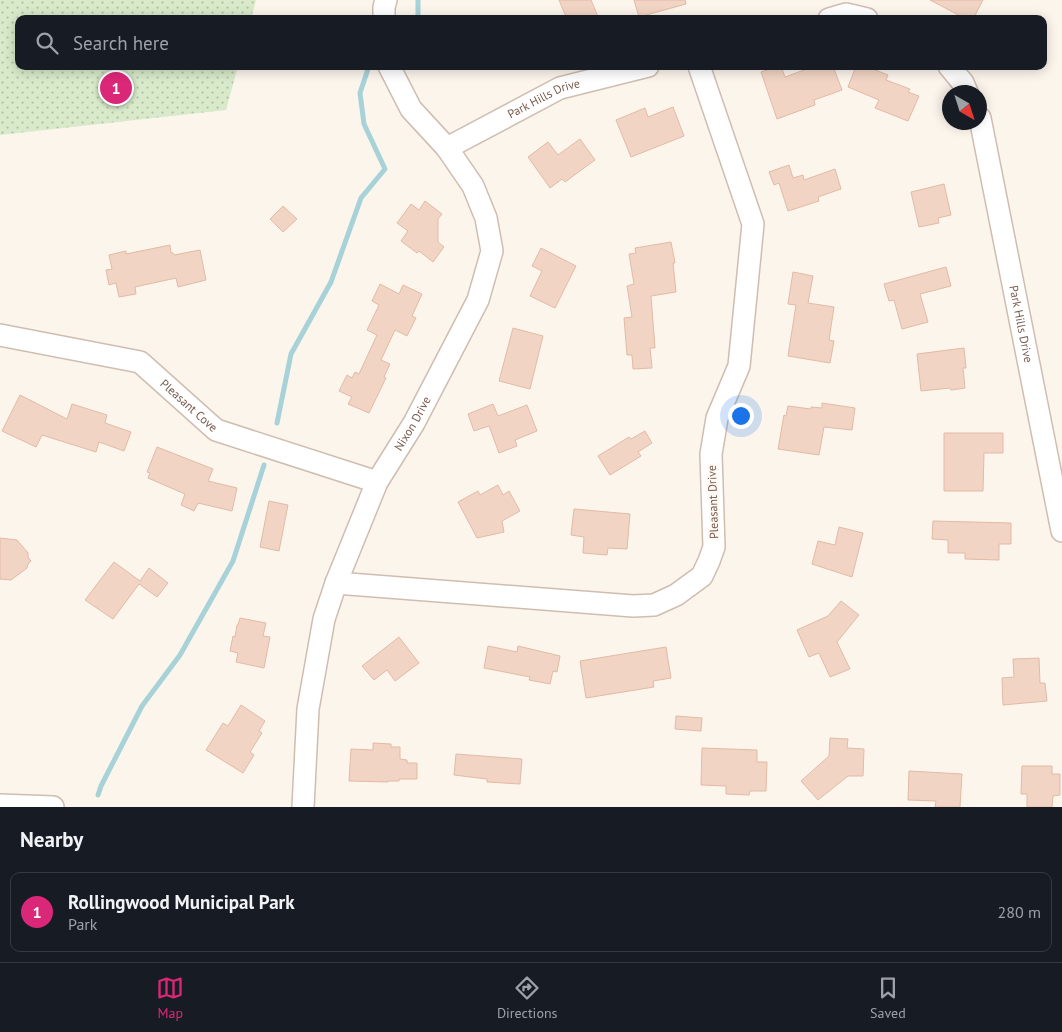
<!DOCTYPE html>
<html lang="en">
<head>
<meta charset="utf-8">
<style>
	:root { --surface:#171b24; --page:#242831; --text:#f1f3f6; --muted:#9ea1a6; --line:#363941; --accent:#db2777 }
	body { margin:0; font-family:"PT Sans",sans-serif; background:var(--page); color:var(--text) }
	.compass { position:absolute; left:942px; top:85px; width:45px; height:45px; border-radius:50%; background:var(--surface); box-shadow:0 2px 12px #0003; rotate:141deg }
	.you { position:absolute; left:740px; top:415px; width:18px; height:18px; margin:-12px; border:4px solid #fff; border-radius:50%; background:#1a73e8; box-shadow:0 0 0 8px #1a73e833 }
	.badge { display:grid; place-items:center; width:32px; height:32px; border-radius:50%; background:var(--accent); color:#fff; font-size:16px; font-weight:700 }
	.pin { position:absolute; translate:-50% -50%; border:2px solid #fff; box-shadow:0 1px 5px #0006 }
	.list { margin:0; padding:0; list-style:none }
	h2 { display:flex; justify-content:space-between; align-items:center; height:65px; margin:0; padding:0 20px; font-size:21px }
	h2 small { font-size:16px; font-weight:400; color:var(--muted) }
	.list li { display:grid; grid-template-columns:32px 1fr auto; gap:15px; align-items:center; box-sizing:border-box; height:80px; margin:0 10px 10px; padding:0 10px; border:1px solid var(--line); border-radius:10px }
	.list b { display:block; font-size:19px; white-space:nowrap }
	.list p { margin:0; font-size:16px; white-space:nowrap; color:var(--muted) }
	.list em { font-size:16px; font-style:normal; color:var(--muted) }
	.icon { flex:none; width:28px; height:28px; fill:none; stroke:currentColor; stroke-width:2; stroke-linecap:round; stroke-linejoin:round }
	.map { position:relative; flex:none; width:1062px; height:807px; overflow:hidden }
	.search { position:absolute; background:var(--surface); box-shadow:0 2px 12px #0003; left:15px; right:15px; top:15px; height:55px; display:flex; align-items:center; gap:12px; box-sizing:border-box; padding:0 18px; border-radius:10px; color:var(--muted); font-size:19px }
	.sheet { height:155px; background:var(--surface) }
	nav { display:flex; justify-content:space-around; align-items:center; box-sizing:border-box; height:70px; border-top:1px solid var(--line); background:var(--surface); font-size:14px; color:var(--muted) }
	nav a { display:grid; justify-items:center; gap:2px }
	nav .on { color:var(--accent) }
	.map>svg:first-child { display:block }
	.grass { fill:url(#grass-dots) }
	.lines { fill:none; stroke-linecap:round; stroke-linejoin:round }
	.stream { stroke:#a6d2d8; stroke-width:5 }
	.building { fill:#f1d4c4; stroke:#e3baa5 }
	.minor-casing { stroke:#cfbdb0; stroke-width:24 }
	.minor { stroke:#fff; stroke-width:21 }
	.labels { text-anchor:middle; stroke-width:5; stroke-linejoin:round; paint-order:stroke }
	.street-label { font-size:12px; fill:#785b4e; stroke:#fff9f3 }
</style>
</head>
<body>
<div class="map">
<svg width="1062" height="807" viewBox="0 0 1062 807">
	<defs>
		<pattern id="grass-dots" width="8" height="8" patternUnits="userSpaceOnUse" patternTransform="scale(1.25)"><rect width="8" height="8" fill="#d8eaca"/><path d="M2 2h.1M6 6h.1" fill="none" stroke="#b4c1a6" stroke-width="1.8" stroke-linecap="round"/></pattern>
	</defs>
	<rect width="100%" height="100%" fill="#fcf5ec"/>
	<polygon class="grass" points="0,0 256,0 251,19 19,19 19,66 238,66 226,110 0,135"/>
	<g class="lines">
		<g class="stream">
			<polyline points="418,0 418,19"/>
			<polyline points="277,423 291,354 331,282 361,198 385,169 364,124 360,93 369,66"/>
			<polyline points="98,795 101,786 142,706 180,655 233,561 264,465"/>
		</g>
	</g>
	<g class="building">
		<polygon points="559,0 591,0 599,19 567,19"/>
		<polygon points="634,0 685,0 686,4 639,17"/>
		<polygon points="930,0 983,0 973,19 966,19"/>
		<polygon points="779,66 781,66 785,77 815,66 833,66 842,90 814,100 815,105 777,119 761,72"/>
		<polygon points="856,66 865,66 888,75 886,80 910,89 908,92 919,96 908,121 875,108 879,100 848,87"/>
		<polygon points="673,107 684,136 631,157 616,120 645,108 648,117"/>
		<polygon points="580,139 595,160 565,182 562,179 550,188 528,157 548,142 558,155"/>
		<polygon points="789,165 793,178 803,175 804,180 835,169 841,189 818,197 819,201 788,211 779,183 774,185 769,172"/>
		<polygon points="944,184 951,215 938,218 939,223 919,227 911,192"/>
		<polygon points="425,201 442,214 438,219 438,242 444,247 433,262 419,251 417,253 401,241 408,231 397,223 411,204 419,210"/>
		<polygon points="283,206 297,219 283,232 270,219"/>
		<polygon points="671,242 675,263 673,263 676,292 651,296 655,348 650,348 652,368 633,369 632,355 627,355 624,318 632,317 627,286 634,284 629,254 636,253 635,248"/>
		<polygon points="170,245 171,253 173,253 174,255 200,250 206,280 178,287 176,278 135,287 136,294 119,297 116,283 109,285 106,270 112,269 109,255 126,251 126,254"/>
		<polygon points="541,248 576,266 555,308 530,296 542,271 532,266"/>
		<polygon points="946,267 951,286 920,294 928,322 902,329 894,300 889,301 884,284"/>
		<polygon points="793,272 813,276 808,303 834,307 829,340 834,341 830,363 788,356 796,305 788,304"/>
		<polygon points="380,284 399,294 403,285 422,294 412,316 416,318 407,336 395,330 381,360 390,364 384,377 386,378 369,413 348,404 352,397 339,391 347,375 352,378 355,372 359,374 377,335 367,330 379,305 372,301"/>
		<polygon points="513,328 543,336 530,389 499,381"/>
		<polygon points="964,348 966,368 963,368 965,388 951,390 950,388 921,391 917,354"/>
		<polygon points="20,395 67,419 72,404 107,415 105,423 131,432 124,451 99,442 96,452 42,435 36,447 2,431"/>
		<polygon points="822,403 855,408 852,430 824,427 819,455 778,449 784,415 786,416 788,406 811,409 811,407 822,408"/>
		<polygon points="493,404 498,416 527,405 537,431 515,440 517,446 499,453 489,426 474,431 468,414"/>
		<polygon points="645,431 652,443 638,452 641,456 610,475 598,456 629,437 631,439"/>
		<polygon points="944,433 1003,433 1003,453 984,453 983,491 944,491"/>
		<polygon points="157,447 213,469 208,481 237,488 232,511 198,503 194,511 181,505 185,494 148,478 150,473 147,472"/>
		<polygon points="498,485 503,495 509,491 520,511 502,521 504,532 477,538 458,502 478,491 480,495"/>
		<polygon points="269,501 288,505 279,551 260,547"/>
		<polygon points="574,509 630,514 627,549 608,548 607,555 583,553 584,537 571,535"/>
		<polygon points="933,521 1011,523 1011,544 999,544 999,560 965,559 965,553 948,553 948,540 932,539"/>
		<polygon points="839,527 863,533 852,577 812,564 818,541 835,545"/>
		<polygon points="0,538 17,540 28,553 28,557 31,561 28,564 27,568 11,580 0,579"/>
		<polygon points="114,562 140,581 149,568 168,583 157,597 139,584 113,619 85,600"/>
		<polygon points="841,601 859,615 837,642 850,669 830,677 819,653 809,657 797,630 828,616"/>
		<polygon points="240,618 266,623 263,636 270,637 264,668 236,662 238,653 230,651 233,636 235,637 237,625 238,625"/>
		<polygon points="399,637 419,663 395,681 387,670 374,680 362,666"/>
		<polygon points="488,646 517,652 518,646 560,656 557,672 553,671 550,684 529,680 530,677 484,668"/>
		<polygon points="666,647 671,678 653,681 654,687 586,698 580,661"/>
		<polygon points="1039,658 1040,683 1045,683 1047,701 1003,705 1002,678 1014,677 1013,659"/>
		<polygon points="241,705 265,721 259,731 262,733 250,752 254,755 243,773 206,750 223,723 228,726"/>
		<polygon points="676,716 702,718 701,731 675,729"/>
		<polygon points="830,738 848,739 847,748 864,749 863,776 848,776 818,800 801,781 829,756"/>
		<polygon points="373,743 391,744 391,747 400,747 400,759 407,760 407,763 417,763 417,779 399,779 399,781 388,781 388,782 349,781 351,749 373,750"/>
		<polygon points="702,748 757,750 757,762 767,762 766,791 750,791 749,795 726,794 726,786 701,785"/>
		<polygon points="456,754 522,759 520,784 487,782 487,779 454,775"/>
		<polygon points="1022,766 1052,766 1052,774 1060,774 1060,795 1053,796 1052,807 1027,807 1027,794 1021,794"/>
		<polygon points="909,771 962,774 960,807 935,807 936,801 908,800"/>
	</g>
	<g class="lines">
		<defs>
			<g id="minor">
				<polyline points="384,19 384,7 386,0"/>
				<polyline points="829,19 846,14 867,19"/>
				<polyline points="949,66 963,83 967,92"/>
				<path id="s1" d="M980 118 1062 531"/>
				<path id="s2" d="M447 148 560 88 648 66"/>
				<path id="s3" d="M0 335 140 362 216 430 377 482"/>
				<polyline points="336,583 633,606 654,605 676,595 702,576 709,561 714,547 711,454 717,418 739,366 753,224 699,66"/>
				<polyline points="0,805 53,807"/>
				<path id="s4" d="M303 807 308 709 324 619 336 583 377 482 414 423 478 300 492 251 486 218 473 186 447 148 411 109 389 66"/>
			</g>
		</defs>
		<use href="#minor" class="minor-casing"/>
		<use href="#minor" class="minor"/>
	</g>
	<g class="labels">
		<g class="street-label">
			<text dy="4" stroke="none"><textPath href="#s2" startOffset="109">Park Hills Drive</textPath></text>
			<text dy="4" stroke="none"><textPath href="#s1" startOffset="210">Park Hills Drive</textPath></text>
			<text dy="4" stroke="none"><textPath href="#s3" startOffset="208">Pleasant Cove</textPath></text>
			<text dy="4" stroke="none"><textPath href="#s4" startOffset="405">Nixon Drive</textPath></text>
			<text transform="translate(713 502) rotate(-92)" y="4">Pleasant Drive</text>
		</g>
	</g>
</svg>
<svg class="compass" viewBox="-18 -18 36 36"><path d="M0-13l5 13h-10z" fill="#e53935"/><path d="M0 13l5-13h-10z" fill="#9ea1a6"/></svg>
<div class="you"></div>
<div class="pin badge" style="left:116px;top:88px">1</div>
<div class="search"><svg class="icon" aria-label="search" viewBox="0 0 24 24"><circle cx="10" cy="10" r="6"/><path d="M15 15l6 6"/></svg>Search here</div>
</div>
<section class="sheet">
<h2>Nearby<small></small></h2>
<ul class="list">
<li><span class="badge">1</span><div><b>Rollingwood Municipal Park</b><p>Park</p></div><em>280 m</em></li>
</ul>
</section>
<nav>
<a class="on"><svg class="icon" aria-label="map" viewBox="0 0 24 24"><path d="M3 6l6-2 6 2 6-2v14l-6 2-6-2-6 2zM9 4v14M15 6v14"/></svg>Map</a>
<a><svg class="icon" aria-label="directions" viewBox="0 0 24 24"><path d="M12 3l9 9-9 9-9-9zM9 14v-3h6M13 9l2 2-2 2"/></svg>Directions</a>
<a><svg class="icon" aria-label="saved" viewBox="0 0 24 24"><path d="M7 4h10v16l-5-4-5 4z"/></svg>Saved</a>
</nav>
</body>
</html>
